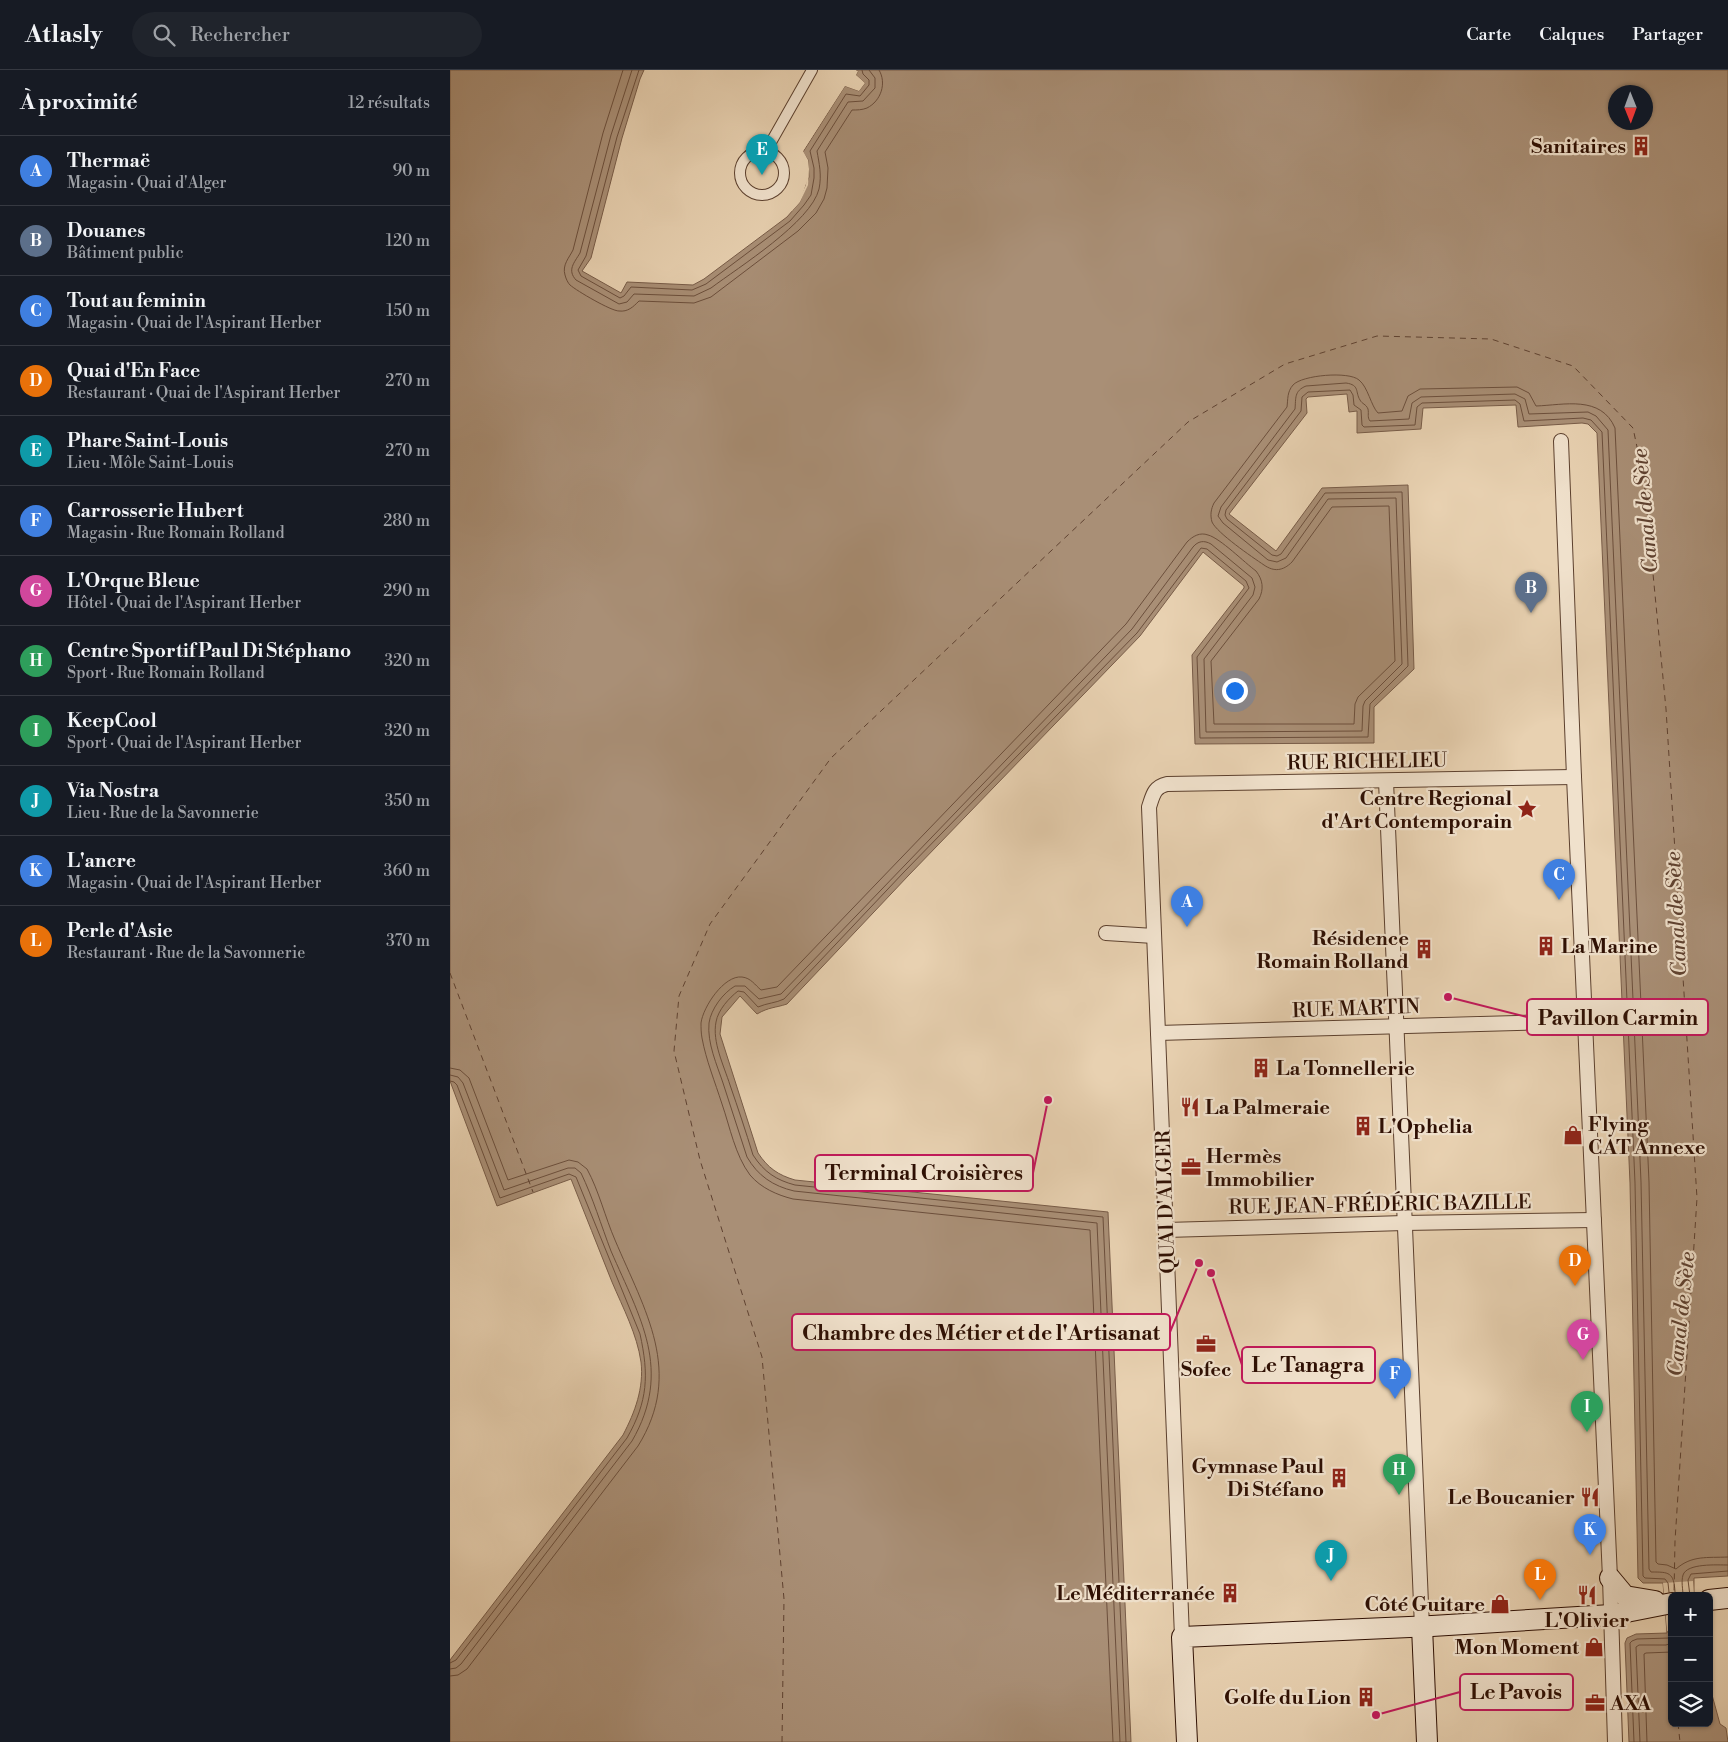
<!DOCTYPE html>
<html lang="fr">
<head>
<meta charset="utf-8">
<style>
	:root { --surface:#171b24; --page:#20242c; --text:#f1f3f6; --muted:#9ea1a6; --line:#363941; --accent:#1a73e8 }
	body { margin:0; font-family:"Libre Bodoni",serif; background:var(--page); color:var(--text) }
	.controls { position:absolute; right:15px; bottom:15px; display:grid; overflow:hidden; border-radius:8px; box-shadow:0 1px 4px #0004 }
	.controls button { width:45px; height:45px; display:grid; place-items:center; padding:0; border:0; border-bottom:1px solid var(--line); background:var(--surface); color:var(--text); font:25px sans-serif }
	.compass { position:absolute; left:1158px; top:15px; width:45px; height:45px; border-radius:50%; background:var(--surface); box-shadow:0 1px 4px #0004; rotate:179deg }
	.you { position:absolute; left:784px; top:620px; width:18px; height:18px; margin:-12px; border:4px solid #fff; border-radius:50%; background:#1a73e8; box-shadow:0 0 0 8px #1a73e833 }
	.badge { display:grid; place-items:center; width:32px; height:32px; border-radius:50%; background:var(--accent); color:#fff; font-size:16px; font-weight:700 }
	.pin { position:absolute; translate:-50% -41px; filter:drop-shadow(0 1px 2px #0008) }
	.pin::after { content:''; position:absolute; top:26px; width:18px; height:15px; background:inherit; clip-path:polygon(0 0,100% 0,50% 100%) }
	.list { margin:0; padding:0; list-style:none }
	h2 { display:flex; justify-content:space-between; align-items:center; height:65px; margin:0; padding:0 20px; font-size:21px }
	h2 small { font-size:16px; font-weight:400; color:var(--muted) }
	.list li { display:grid; grid-template-columns:32px 1fr auto; gap:15px; align-items:center; box-sizing:border-box; height:70px; padding:0 20px; border-top:1px solid var(--line) }
	.list b { display:block; font-size:19px; white-space:nowrap }
	.list p { margin:0; font-size:16px; white-space:nowrap; color:var(--muted) }
	.list em { font-size:16px; font-style:normal; color:var(--muted) }
	.icon { flex:none; width:28px; height:28px; fill:none; stroke:currentColor; stroke-width:2; stroke-linecap:round; stroke-linejoin:round }
	.map { position:relative; flex:none; width:1278px; height:1672px; overflow:hidden }
	header { display:flex; align-items:center; gap:30px; box-sizing:border-box; height:70px; padding:0 25px; background:var(--surface); border-bottom:1px solid var(--line) }
	header strong { font-size:24px }
	nav { display:flex; gap:28px; margin-inline-start:auto; font-size:18px }
	.search { width:350px; height:45px; background:var(--page); display:flex; align-items:center; gap:12px; box-sizing:border-box; padding:0 18px; border-radius:28px; color:var(--muted); font-size:19px }
	main { display:flex }
	aside { flex:1; background:var(--surface) }
	.map>svg:first-child { display:block }
	.water { fill:#a98f76; stroke:#785c48; fill-rule:evenodd }
	.pier { fill:#e8d1b1 }
	.lines { fill:none; stroke-linecap:round; stroke-linejoin:round }
	.shore { stroke:#6c4f3c; stroke-width:1 }
	.ferry { stroke:#5f4231; stroke-width:1; stroke-dasharray:6 5; stroke-linecap:butt }
	.pedestrian-casing { stroke:#5c402e; stroke-width:12 }
	.minor-casing { stroke:#5c402e; stroke-width:16 }
	.secondary-casing { stroke:#2e0f03; stroke-width:22 }
	.pedestrian { stroke:#f0e1cc; stroke-width:10 }
	.minor { stroke:#f0e1cc; stroke-width:14 }
	.secondary { stroke:#f0e1cc; stroke-width:20 }
	.labels { text-anchor:middle; stroke-width:4.5; stroke-linejoin:round; paint-order:stroke }
	.poi-label { font-size:20px; font-weight:bold; fill:#2e0f03; stroke:#f0e1cc; text-anchor:end }
	.street-label { font-size:20px; fill:#2e0f03; stroke:#f0e1cc }
	.water-label { font-size:21px; font-style:italic; fill:#5f4231; stroke:#f0e1cc }
	.leader { fill:none; stroke:#c2185b; stroke-width:2 }
	.callout-dot { fill:#c2185b; stroke:#f0e1cc; stroke-width:2 }
	.callout { fill:#f0e1cc; stroke:#c2185b; stroke-width:2 }
	.callout-label { font-size:21px; text-anchor:middle; font-weight:bold; fill:#2e0f03 }
</style>
</head>
<body>
<header>
<strong>Atlasly</strong>
<div class="search"><svg class="icon" aria-label="search" viewBox="0 0 24 24"><circle cx="10" cy="10" r="6"/><path d="M15 15l6 6"/></svg>Rechercher</div>
<nav><a>Carte</a><a>Calques</a><a>Partager</a></nav>
</header>
<main>
<aside>
<h2>À proximité<small>12 résultats</small></h2>
<ul class="list">
<li><span class="badge" style="background:#3f7fe0">A</span><div><b>Thermaë</b><p>Magasin · Quai d'Alger</p></div><em>90 m</em></li>
<li><span class="badge" style="background:#5c6f8a">B</span><div><b>Douanes</b><p>Bâtiment public</p></div><em>120 m</em></li>
<li><span class="badge" style="background:#3f7fe0">C</span><div><b>Tout au feminin</b><p>Magasin · Quai de l'Aspirant Herber</p></div><em>150 m</em></li>
<li><span class="badge" style="background:#e8710a">D</span><div><b>Quai d'En Face</b><p>Restaurant · Quai de l'Aspirant Herber</p></div><em>270 m</em></li>
<li><span class="badge" style="background:#0f9aa8">E</span><div><b>Phare Saint-Louis</b><p>Lieu · Môle Saint-Louis</p></div><em>270 m</em></li>
<li><span class="badge" style="background:#3f7fe0">F</span><div><b>Carrosserie Hubert</b><p>Magasin · Rue Romain Rolland</p></div><em>280 m</em></li>
<li><span class="badge" style="background:#d1479c">G</span><div><b>L'Orque Bleue</b><p>Hôtel · Quai de l'Aspirant Herber</p></div><em>290 m</em></li>
<li><span class="badge" style="background:#2e9e5b">H</span><div><b>Centre Sportif Paul Di Stéphano</b><p>Sport · Rue Romain Rolland</p></div><em>320 m</em></li>
<li><span class="badge" style="background:#2e9e5b">I</span><div><b>KeepCool</b><p>Sport · Quai de l'Aspirant Herber</p></div><em>320 m</em></li>
<li><span class="badge" style="background:#0f9aa8">J</span><div><b>Via Nostra</b><p>Lieu · Rue de la Savonnerie</p></div><em>350 m</em></li>
<li><span class="badge" style="background:#3f7fe0">K</span><div><b>L'ancre</b><p>Magasin · Quai de l'Aspirant Herber</p></div><em>360 m</em></li>
<li><span class="badge" style="background:#e8710a">L</span><div><b>Perle d'Asie</b><p>Restaurant · Rue de la Savonnerie</p></div><em>370 m</em></li>
</ul>
</aside>
<div class="map">
<svg width="1278" height="1672" viewBox="0 0 1278 1672">
	<rect width="100%" height="100%" fill="#e8d1b1"/>
	<filter id="stains"><feTurbulence type="fractalNoise" baseFrequency=".004" numOctaves="4"/><feColorMatrix values="0 0 0 0 .2 0 0 0 0 .09 0 0 0 0 .02 0 0 0 .5 -.17"/></filter>
	<radialGradient id="worn" r=".72"><stop offset=".6" stop-color="#630" stop-opacity="0"/><stop offset="1" stop-color="#630" stop-opacity=".3"/></radialGradient>
	<path class="water" d="M0 0H194L190 9 172 68 141 188 132 201 171 223 177 212 243 215 254 209 337 147 350 132 359 107 358 90 353 82 395 16 409 21 415 13 406 5 408 1 406 0H1278L1277 324 1278 1506 1244 1508V1526H1222V1653H1259V1614L1270 1654 1276 1658 1278 1672H1179L1175 1573 1177 1568 1186 1564 1217 1563 1213 1513H1193L1188 1508 1180 1113 1147 363 1138 354 1132 353 1068 357 1066 335 973 338 971 359 907 363V341L899 342 897 324 858 327 856 329 857 343 779 444 826 481 872 418 958 415 964 599 924 637V673L745 674 742 585 794 518V516L753 482 690 566 458 806 337 934C325 938 319 937 307 944L290 926 272 947 270 964 308 1083C318 1098 328 1105 345 1110L658 1142 681 1672H0V1590L173 1365C185 1342 194 1318 191 1292 187 1264 173 1238 162 1212 148 1178 135 1143 121 1109L47 1136 0 1011ZM1166 22H1196V52H1166Z"/>
	<g class="pier">
		<polygon points="404,0 408,1 406,5 415,13 409,21 395,16 353,81 358,90 359,99 358,115 350,132 342,141 337,142 348,131 356,115 357,99 351,80 393,14 396,13 408,19 412,12 404,7"/>
		<polygon points="1243,1511 1244,1526 1222,1526 1222,1560 1217,1561 1213,1513"/>
	</g>
	<g class="lines">
		<g class="shore">
			<path d="M173 0 153 63 123 180C119 188 112 195 115 205 116 209 118 213 120 215 127 221 161 241 169 241 178 242 183 237 189 231L244 233 261 227 348 161 366 143 374 129 377 118 378 98 375 82 402 40C407 40 412 40 417 38 431 31 437 13 429 0"/>
			<path d="M182 0 161 65 130 183C124 193 117 200 126 210L169 234 177 232 184 224 244 226 261 218C289 197 361 152 369 119 372 105 369 93 367 81L398 32 413 31 425 18V8L419 0"/>
			<polyline points="189,0 167,67 136,186 128,200 131,206 170,228 174,226 181,217 242,220 256,214 340,151 354,135 361,125 364,108 364,98 360,81 396,24 410,26 419,15 419,10 413,4 412,0"/>
			<path d="M0 998 10 1000 19 1008 58 1110 119 1090 128 1092 137 1099C149 1121 155 1147 165 1170 195 1241 234 1302 188 1376L17 1599 8 1605 0 1606"/>
			<path d="M0 1005 8 1007 13 1013 54 1120 118 1098H125L131 1103C143 1128 151 1155 161 1181 190 1248 223 1300 182 1371L11 1594 6 1598 0 1599"/>
			<path d="M0 1011 4 1012 7 1015 50 1128 119 1104 126 1107 190 1264C199 1305 198 1331 177 1368L6 1590 0 1593"/>
			<path d="M1233 1526C1233 1519 1231 1512 1233 1505 1237 1493 1267 1495 1278 1495"/>
			<polyline points="1240,1526 1238,1510 1241,1504 1278,1501"/>
			<path d="M663 1672 640 1160 343 1129C327 1125 311 1118 300 1105 285 1085 280 1057 272 1034 265 1012 256 990 252 968 251 963 251 957 251 953 253 937 274 905 292 907 301 908 305 915 311 920L327 917 676 554 737 472C743 466 750 462 758 465 770 468 795 493 806 501 813 510 814 519 809 529L761 591 764 654H904L905 634 908 627 945 591 939 436 882 437 842 492C833 501 824 502 814 495 802 487 767 463 762 452 760 445 761 439 764 433L837 337C838 329 837 322 843 315 852 305 899 301 909 310 918 317 921 336 928 343L952 341 958 326 970 319 1067 317 1079 323 1086 336C1114 335 1151 325 1165 358L1199 1112 1206 1492 1208 1494 1217 1495 1226 1499C1242 1485 1257 1488 1278 1487"/>
			<path d="M670 1672 647 1153 344 1121C323 1116 308 1106 297 1087 289 1062 281 1038 273 1013 267 995 257 973 259 953 261 939 273 923 285 916H295L309 929 331 924 682 559 743 477C748 471 754 470 761 474L802 508 805 517 803 525 754 589 756 662 912 661 913 636 915 631 952 594 946 428 878 429 836 488 827 492 818 490 773 453 768 446 771 437 845 339C846 328 844 321 856 316L896 313C910 315 905 322 910 330 912 334 916 334 918 339 919 344 917 347 920 351L959 349 962 333 971 327 1065 324 1075 329 1079 344 1138 342 1146 346 1158 360 1191 1112 1199 1499 1201 1502C1219 1502 1224 1502 1225 1522"/>
			<path d="M676 1672 653 1147 345 1115C326 1110 314 1102 303 1085 296 1062 288 1038 280 1015 274 996 262 972 266 952 268 940 279 928 288 921L294 922 308 937C317 933 326 933 334 929L454 802 687 563 751 478 757 479 796 511 799 518 747 587 750 668 918 667 920 634 958 596 952 422 875 423 831 484 827 486 822 485 777 449 775 445 776 440 851 341 852 327 858 322 900 320 903 325 904 335 911 340 912 355 914 357 965 355 967 337 972 333 1065 330 1070 334 1074 351 1133 348 1141 350 1152 362 1185 1113 1193 1506 1195 1508 1215 1509 1218 1513 1219 1522"/>
			<polyline points="1184,1672 1180,1573 1182,1571 1187,1569 1219,1568 1222,1563 1220,1545"/>
			<polyline points="1190,1672 1186,1577 1189,1575 1216,1575 1222,1573"/>
			<polyline points="1197,1672 1194,1584 1196,1583 1222,1582"/>
		</g>
		<g class="ferry">
			<polyline points="0,903 83,1122"/>
			<polyline points="1228,1653 1230,1672"/>
			<polyline points="332,1672 334,1529 312,1287 250,1090 224,981 229,926 260,854 381,688 738,352 835,294 927,266 1041,269 1123,296 1183,358 1194,410 1216,639 1247,1128 1225,1471 1224,1524"/>
		</g>
		<defs>
			<g id="pedestrian">
				<circle cx="312" cy="103" r="22"/>
				<polyline points="316,81 362,0"/>
			</g>
			<g id="minor">
				<polyline points="1111,371 1124,707 1160,1508 1165,1672"/>
				<polyline points="936,711 972,1557"/>
				<polyline points="656,863 704,866"/>
				<polyline points="708,963 1135,951"/>
				<polyline points="716,1160 954,1153 1144,1150"/>
				<path d="M732 1567 699 737C703 725 704 717 717 714L1124 707"/>
			</g>
			<g id="secondary">
				<polyline points="1160,1508 1175,1526 1205,1531"/>
				<polyline points="1259,1530 1278,1528"/>
				<polyline points="972,1557 977,1672"/>
				<polyline points="737,1672 732,1567 982,1556 1161,1545 1222,1533"/>
			</g>
		</defs>
		<use href="#pedestrian" class="pedestrian-casing"/>
		<use href="#minor" class="minor-casing"/>
		<use href="#secondary" class="secondary-casing"/>
		<use href="#pedestrian" class="pedestrian"/>
		<use href="#minor" class="minor"/>
		<use href="#secondary" class="secondary"/>
	</g>
	<defs>
		<symbol id="building-bare" viewBox="-9 -9 18 18"><path d="M-4-6H4V6H1V3H-1V6H-4ZM-2.5-4.3h1.7v1.8h-1.7ZM.8-4.3h1.7v1.8H.8ZM-2.5-1h1.7V.8h-1.7ZM.8-1h1.7V.8H.8Z" fill="#8f2418" stroke="#f0e1cc" stroke-width="2.5" paint-order="stroke"/></symbol>
		<symbol id="sight-bare" viewBox="-9 -9 18 18"><path d="M0-6L1.8-2.2L6-1.7L2.9 1.2L3.7 5.4L0 3.3L-3.7 5.4L-2.9 1.2L-6-1.7L-1.8-2.2Z" fill="#8f2418" stroke="#f0e1cc" stroke-width="2.5" paint-order="stroke"/></symbol>
		<symbol id="restaurant-bare" viewBox="-9 -9 18 18"><path d="M-5-6h1v4h1v-4h1v4h1v-4h1v5L-1.5 .5V6h-2V.5L-5-1ZM5-6V6H3V1.5H1.5Q1.5-4 5-6Z" fill="#8f2418" stroke="#f0e1cc" stroke-width="2.5" paint-order="stroke"/></symbol>
		<symbol id="shop-bare" viewBox="-9 -9 18 18"><path d="M-5-2.5h2.3a2.7 3.5 0 0 1 5.4 0H5L5.5 6h-11ZM-1.5-2.5h3a1.5 2.3 0 0 0-3 0Z" fill="#8f2418" stroke="#f0e1cc" stroke-width="2.5" paint-order="stroke"/></symbol>
		<symbol id="office-bare" viewBox="-9 -9 18 18"><path d="M-6-3h4V-5.5h4V-3h4V5H-6ZM-1-4.5V-3h2v-1.5ZM-6 0V1H6V0Z" fill="#8f2418" stroke="#f0e1cc" stroke-width="2.5" paint-order="stroke"/></symbol>
	</defs>
	<g fill-rule="evenodd">
		<use href="#building-bare" x="1177" y="62" width="28" height="28"/>
		<use href="#sight-bare" x="1063" y="725" width="28" height="28"/>
		<use href="#building-bare" x="1082" y="862" width="28" height="28"/>
		<use href="#building-bare" x="960" y="865" width="28" height="28"/>
		<use href="#building-bare" x="797" y="984" width="28" height="28"/>
		<use href="#restaurant-bare" x="726" y="1023" width="28" height="28"/>
		<use href="#building-bare" x="899" y="1042" width="28" height="28"/>
		<use href="#shop-bare" x="1109" y="1051" width="28" height="28"/>
		<use href="#office-bare" x="727" y="1083" width="28" height="28"/>
		<use href="#office-bare" x="742" y="1260" width="28" height="28"/>
		<use href="#building-bare" x="875" y="1394" width="28" height="28"/>
		<use href="#restaurant-bare" x="1126" y="1413" width="28" height="28"/>
		<use href="#building-bare" x="766" y="1509" width="28" height="28"/>
		<use href="#restaurant-bare" x="1123" y="1511" width="28" height="28"/>
		<use href="#shop-bare" x="1036" y="1520" width="28" height="28"/>
		<use href="#shop-bare" x="1130" y="1563" width="28" height="28"/>
		<use href="#building-bare" x="902" y="1613" width="28" height="28"/>
		<use href="#office-bare" x="1131" y="1619" width="28" height="28"/>
	</g>
	<g class="labels">
		<g class="poi-label">
			<text x="1176" y="83">Sanitaires</text>
			<text x="1062" y="735">Centre Regional<tspan x="1062" dy="23">d'Art Contemporain</tspan></text>
			<text x="959" y="875">Résidence<tspan x="959" dy="23">Romain Rolland</tspan></text>
			<text x="1111" y="883" text-anchor="start">La Marine</text>
			<text x="826" y="1005" text-anchor="start">La Tonnellerie</text>
			<text x="755" y="1044" text-anchor="start">La Palmeraie</text>
			<text x="1138" y="1061" text-anchor="start">Flying<tspan x="1138" dy="23">CAT Annexe</tspan></text>
			<text x="928" y="1063" text-anchor="start">L'Ophelia</text>
			<text x="756" y="1093" text-anchor="start">Hermès<tspan x="756" dy="23">Immobilier</tspan></text>
			<text x="756" y="1306" text-anchor="middle">Sofec</text>
			<text x="874" y="1403">Gymnase Paul<tspan x="874" dy="23">Di Stéfano</tspan></text>
			<text x="1125" y="1434">Le Boucanier</text>
			<text x="765" y="1530">Le Méditerranée</text>
			<text x="1035" y="1541">Côté Guitare</text>
			<text x="1137" y="1557" text-anchor="middle">L'Olivier</text>
			<text x="1129" y="1584">Mon Moment</text>
			<text x="901" y="1634">Golfe du Lion</text>
			<text x="1160" y="1640" text-anchor="start">AXA</text>
		</g>
		<g class="street-label">
			<text transform="translate(917 691) rotate(-1)" y="7">RUE RICHELIEU</text>
			<text transform="translate(906 938) rotate(-2)" y="7">RUE MARTIN</text>
			<text transform="translate(715 1132) rotate(-92)" y="7">QUAI D'ALGER</text>
			<text transform="translate(930 1134) rotate(-1)" y="7">RUE JEAN-FRÉDÉRIC BAZILLE</text>
		</g>
		<g class="water-label">
			<text transform="translate(1195 441) rotate(-95)" y="7">Canal de Sète</text>
			<text transform="translate(1226 844) rotate(-93)" y="7">Canal de Sète</text>
			<text transform="translate(1231 1244) rotate(-84)" y="7">Canal de Sète</text>
		</g>
	</g>
	<path class="leader" d="M998 927L1077 947M598 1030L583 1103M749 1193L720 1262M761 1203L792 1295M926 1645L1010 1622"/>
	<g class="callout-dot">
		<circle cx="998" cy="927" r="5"/>
		<circle cx="598" cy="1030" r="5"/>
		<circle cx="749" cy="1193" r="5"/>
		<circle cx="761" cy="1203" r="5"/>
		<circle cx="926" cy="1645" r="5"/>
	</g>
	<g class="callout">
		<rect x="1077" y="929" width="181" height="36" rx="5"/>
		<rect x="365" y="1085" width="218" height="36" rx="5"/>
		<rect x="342" y="1244" width="378" height="36" rx="5"/>
		<rect x="792" y="1277" width="133" height="36" rx="5"/>
		<rect x="1010" y="1604" width="113" height="36" rx="5"/>
	</g>
	<g class="callout-label">
		<text x="1168" y="955">Pavillon Carmin</text>
		<text x="474" y="1110">Terminal Croisières</text>
		<text x="531" y="1270">Chambre des Métier et de l'Artisanat</text>
		<text x="858" y="1302">Le Tanagra</text>
		<text x="1066" y="1629">Le Pavois</text>
	</g>
	<rect width="100%" height="100%" filter="url(#stains)"/>
	<rect width="100%" height="100%" fill="url(#worn)"/>
</svg>
<div class="controls">
<button>+</button>
<button>−</button>
<button><svg class="icon" aria-label="layers" viewBox="0 0 24 24"><path d="M12 4l9 5-9 5-9-5zM3 14l9 5 9-5"/></svg></button>
</div>
<svg class="compass" viewBox="-18 -18 36 36"><path d="M0-13l5 13h-10z" fill="#e53935"/><path d="M0 13l5-13h-10z" fill="#9ea1a6"/></svg>
<div class="you"></div>
<div class="pin badge" style="left:737px;top:857px;background:#3f7fe0">A</div>
<div class="pin badge" style="left:1081px;top:543px;background:#5c6f8a">B</div>
<div class="pin badge" style="left:1109px;top:830px;background:#3f7fe0">C</div>
<div class="pin badge" style="left:1125px;top:1216px;background:#e8710a">D</div>
<div class="pin badge" style="left:312px;top:105px;background:#0f9aa8">E</div>
<div class="pin badge" style="left:945px;top:1329px;background:#3f7fe0">F</div>
<div class="pin badge" style="left:1133px;top:1290px;background:#d1479c">G</div>
<div class="pin badge" style="left:949px;top:1425px;background:#2e9e5b">H</div>
<div class="pin badge" style="left:1137px;top:1362px;background:#2e9e5b">I</div>
<div class="pin badge" style="left:881px;top:1511px;background:#0f9aa8">J</div>
<div class="pin badge" style="left:1140px;top:1485px;background:#3f7fe0">K</div>
<div class="pin badge" style="left:1090px;top:1530px;background:#e8710a">L</div>
</div>
</main>
</body>
</html>
